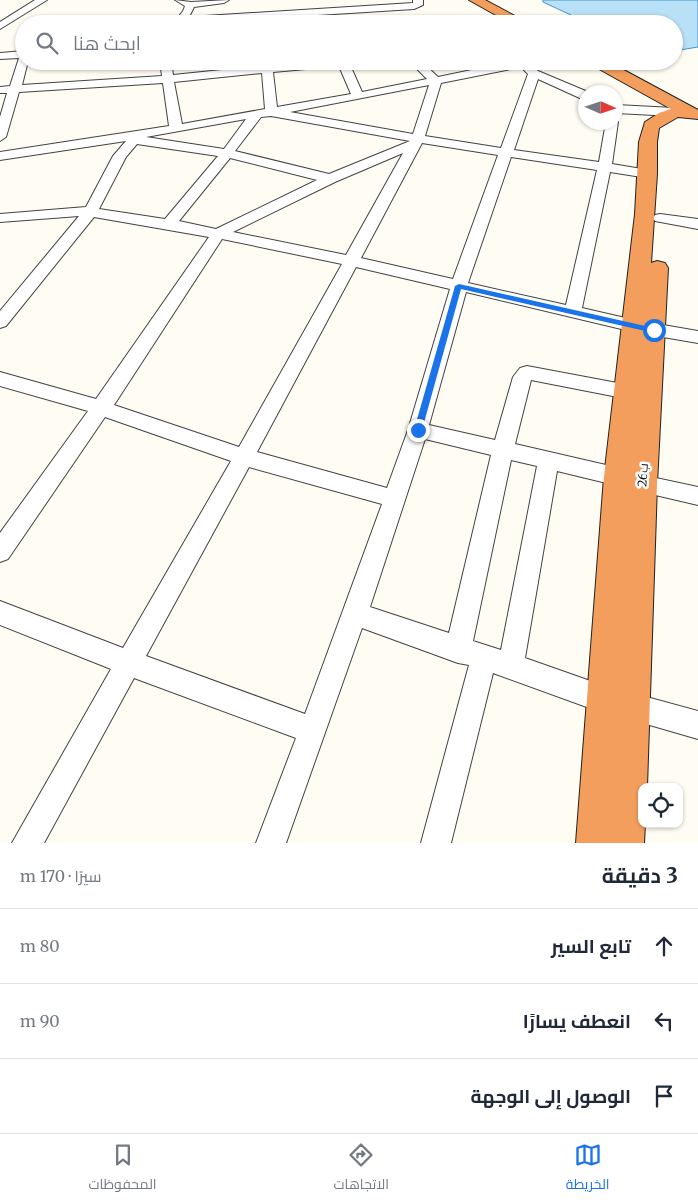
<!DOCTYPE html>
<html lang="ar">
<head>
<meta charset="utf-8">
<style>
	:root { --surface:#fff; --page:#f2f2f3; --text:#1f2937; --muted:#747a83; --line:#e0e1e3; --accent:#1a73e8 }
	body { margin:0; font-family:Merriweather,Cairo,serif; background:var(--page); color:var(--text); direction:rtl }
	.controls { position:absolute; right:15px; bottom:15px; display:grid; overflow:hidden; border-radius:10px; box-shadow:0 1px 4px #0004 }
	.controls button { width:45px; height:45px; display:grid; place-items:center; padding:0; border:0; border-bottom:1px solid var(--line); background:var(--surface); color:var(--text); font:25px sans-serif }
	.compass { position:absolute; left:578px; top:85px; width:45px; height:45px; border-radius:50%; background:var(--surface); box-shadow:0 1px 4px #0004; rotate:93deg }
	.stop { position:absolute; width:15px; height:15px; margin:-11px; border:4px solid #1a73e8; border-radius:50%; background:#fff }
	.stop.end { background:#1a73e8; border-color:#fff; box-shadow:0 1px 5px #0008 }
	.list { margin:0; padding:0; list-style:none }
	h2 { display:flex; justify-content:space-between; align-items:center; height:65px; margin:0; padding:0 20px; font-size:21px }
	h2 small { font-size:16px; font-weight:400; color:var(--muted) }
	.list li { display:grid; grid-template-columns:32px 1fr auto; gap:15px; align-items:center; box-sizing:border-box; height:75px; padding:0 20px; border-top:1px solid var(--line) }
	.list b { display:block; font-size:19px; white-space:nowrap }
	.list em { font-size:16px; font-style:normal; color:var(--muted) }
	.icon { flex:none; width:28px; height:28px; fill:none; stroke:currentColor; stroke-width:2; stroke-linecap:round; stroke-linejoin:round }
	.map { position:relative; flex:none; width:698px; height:843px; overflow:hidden; direction:ltr }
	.search { position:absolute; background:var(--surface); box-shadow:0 1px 4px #0004; left:15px; right:15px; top:15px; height:55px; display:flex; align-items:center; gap:12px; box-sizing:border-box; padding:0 18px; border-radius:28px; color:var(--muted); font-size:19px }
	.sheet { height:290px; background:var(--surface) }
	nav { display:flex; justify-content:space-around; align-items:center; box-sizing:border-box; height:70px; border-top:1px solid var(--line); background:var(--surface); font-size:14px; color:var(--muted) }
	nav a { display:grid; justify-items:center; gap:2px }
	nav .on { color:var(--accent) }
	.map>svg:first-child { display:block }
	.water { fill:#b8e0f6; stroke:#3f97cd }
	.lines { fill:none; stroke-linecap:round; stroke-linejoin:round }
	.street-casing { stroke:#434343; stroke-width:2 }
	.highway-casing { stroke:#212121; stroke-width:2 }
	.street { fill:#fff; fill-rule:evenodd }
	.highway { fill:#f39e5d; fill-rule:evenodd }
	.route { fill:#1a73e8 }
	.labels { text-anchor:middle; stroke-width:5; stroke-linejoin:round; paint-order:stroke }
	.street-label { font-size:12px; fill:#101010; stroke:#fff }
</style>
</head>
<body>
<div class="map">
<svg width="698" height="843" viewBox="0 0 698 843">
	<rect width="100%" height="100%" fill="#fffcf3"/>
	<polygon class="water" points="543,0 698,0 698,47 674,51 674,24 564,24 570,21 573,16 543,2"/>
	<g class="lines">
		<defs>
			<g id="street">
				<polygon points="35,0 47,0 0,29 0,22"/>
				<polygon points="175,0 191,2 229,0 224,3 194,7 189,17 413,3 413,0 423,0 423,5 414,9 173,24 183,11 185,6"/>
				<polygon points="516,17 519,18 519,22 487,24 492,21"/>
				<path d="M24 51V61H28L22 85 162 76 160 61H171L173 75 262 66V61H272L273 65 316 61H358L350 65 362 92 427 79 409 61H421L438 77 515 61H528L538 71 588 92H586V99H582L538 79 514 150 599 162 606 122H616V119L618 122 612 164 648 170 655 174 648 178 610 172 582 308 634 320 698 331V343L634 332 466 292 429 425 495 440 513 377 520 368 527 366 628 385 635 387 638 392 635 397 628 399 531 380 515 444 619 468 627 471 630 477 627 483 619 486 557 471 525 658 616 690 620 700 616 710 606 714 493 673 451 843H421L469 665 458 663 362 628 286 843H256L296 738 134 678 44 843H12L111 669 0 625V601L123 648 231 461 105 417 8 559 0 562V533L88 411 0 386V372L96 399 209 237 94 217 6 326 0 328V311L79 216 0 222V214L86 207 113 156 126 141 0 160V152L169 126 163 83 19 92 6 137 0 141V117L7 93H0V87L10 86 19 58 0 59V53ZM339 66 351 94 277 107 273 72ZM521 67 528 74 501 148 425 136 441 83ZM262 73 265 109 182 124 174 82ZM429 85 413 134 290 112ZM271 116 410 141 329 174 235 151 261 117ZM246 119 224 149 146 137ZM422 143 498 155 453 279 361 258ZM137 144 218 156 165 219 99 209 126 157ZM403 153 346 255 233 232 335 182ZM511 157 597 170 566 305 468 283ZM230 158 317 180 216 229 179 221ZM222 239 342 264 239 447 114 405ZM356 267 450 289 408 430 387 488 257 452ZM425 439 491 455 449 633 370 607ZM511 460 537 466 501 650 473 641ZM249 467 382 504 305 714 146 656Z"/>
				<polygon points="616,105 674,108 680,112 674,116 616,113"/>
				<polygon points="660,214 698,219 698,229 655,221 653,218 655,215"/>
				<polygon points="642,475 698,487 698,505 634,490 631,484 634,478"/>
				<polygon points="632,693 698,711 698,739 622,717 618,707 622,697"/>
			</g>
			<g id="highway">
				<polygon points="469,0 485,0 530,24 512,24"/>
				<polygon points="588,61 607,61 698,110 698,119 678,117 659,128 657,142 657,174 651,263 657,261 665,263 668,268 657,484 647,787 642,787 642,824 645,824 644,843 576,843 604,477 635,214 639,142 645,122 659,113 671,109 590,64"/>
			</g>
		</defs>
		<use href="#street" class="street-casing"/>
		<use href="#highway" class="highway-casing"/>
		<use href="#street" class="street"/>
		<use href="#highway" class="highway"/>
	</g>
	<polygon class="route" points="459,284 654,328 657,330 654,333 461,289 422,430 418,433 414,430 455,286"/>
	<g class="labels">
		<g class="street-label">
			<text transform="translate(643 475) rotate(-86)" y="4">26ب</text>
		</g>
	</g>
</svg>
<div class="controls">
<button><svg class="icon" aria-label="locate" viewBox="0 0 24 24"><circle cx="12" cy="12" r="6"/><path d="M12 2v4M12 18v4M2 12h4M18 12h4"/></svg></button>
</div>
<svg class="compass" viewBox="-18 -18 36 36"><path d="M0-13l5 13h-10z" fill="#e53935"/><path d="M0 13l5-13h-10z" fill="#747a83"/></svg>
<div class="stop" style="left:654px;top:330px"></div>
<div class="stop end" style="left:418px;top:430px"></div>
<div class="search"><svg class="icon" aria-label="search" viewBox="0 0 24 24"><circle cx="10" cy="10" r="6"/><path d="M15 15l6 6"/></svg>ابحث هنا</div>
</div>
<section class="sheet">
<h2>3 دقيقة<small>سيرًا · 170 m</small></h2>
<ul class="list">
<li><svg class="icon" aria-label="ahead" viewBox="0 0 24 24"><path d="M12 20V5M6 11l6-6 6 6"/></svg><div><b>تابع السير</b></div><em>80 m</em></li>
<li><svg class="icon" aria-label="left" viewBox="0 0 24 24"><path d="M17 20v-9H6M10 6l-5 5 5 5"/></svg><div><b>انعطف يسارًا</b></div><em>90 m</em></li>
<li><svg class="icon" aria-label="arrive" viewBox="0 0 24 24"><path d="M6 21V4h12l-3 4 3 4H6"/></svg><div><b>الوصول إلى الوجهة</b></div></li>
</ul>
</section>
<nav>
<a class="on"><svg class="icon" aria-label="map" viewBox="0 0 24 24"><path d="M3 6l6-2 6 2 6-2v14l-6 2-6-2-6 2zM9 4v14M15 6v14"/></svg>الخريطة</a>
<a><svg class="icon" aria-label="directions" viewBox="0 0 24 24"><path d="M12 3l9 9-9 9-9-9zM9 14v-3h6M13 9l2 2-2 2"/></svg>الاتجاهات</a>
<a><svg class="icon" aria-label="saved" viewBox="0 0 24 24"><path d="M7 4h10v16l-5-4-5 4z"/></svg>المحفوظات</a>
</nav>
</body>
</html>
